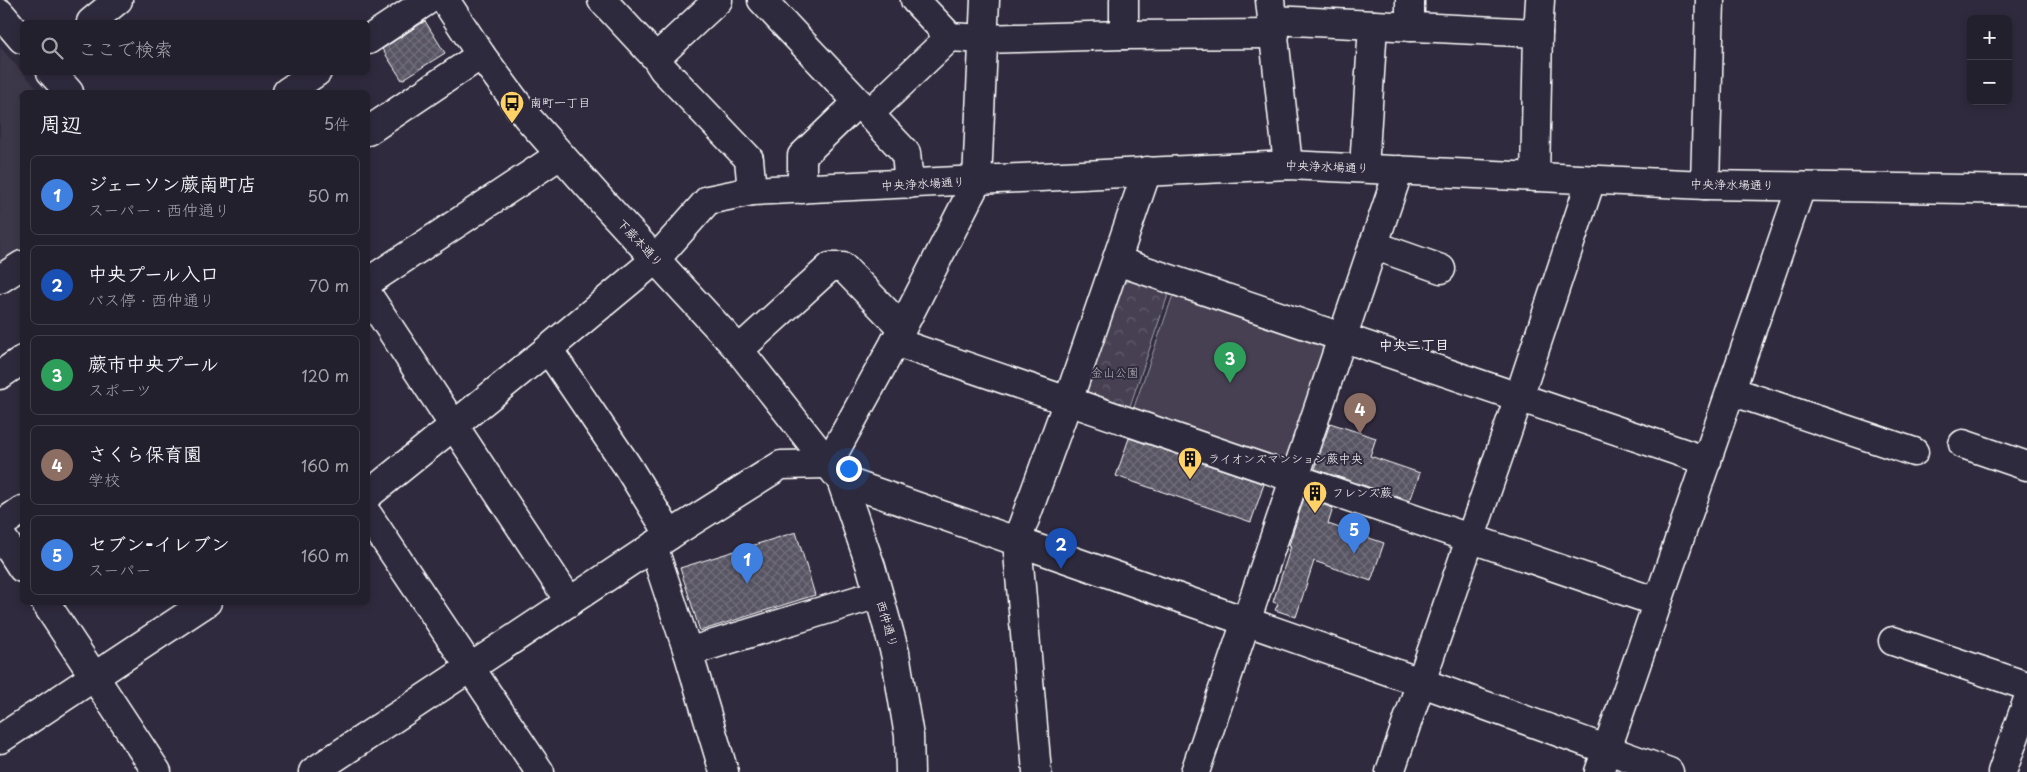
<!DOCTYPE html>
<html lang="ja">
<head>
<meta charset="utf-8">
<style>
	:root { --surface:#23202e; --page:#2b2836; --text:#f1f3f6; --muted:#a3a3aa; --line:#403e4a; --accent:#ffd166 }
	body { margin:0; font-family:"Playpen Sans","Klee One",sans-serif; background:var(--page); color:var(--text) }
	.controls { position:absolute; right:15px; top:15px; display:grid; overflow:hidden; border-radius:8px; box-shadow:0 2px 8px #0003 }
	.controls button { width:45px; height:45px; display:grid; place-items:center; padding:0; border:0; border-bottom:1px solid var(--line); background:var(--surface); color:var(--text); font:25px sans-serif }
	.you { position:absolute; left:848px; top:468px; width:18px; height:18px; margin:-12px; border:4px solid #fff; border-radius:50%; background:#1a73e8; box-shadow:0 0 0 8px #1a73e833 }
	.badge { display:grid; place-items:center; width:32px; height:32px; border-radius:50%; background:var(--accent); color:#fff; font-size:16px; font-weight:700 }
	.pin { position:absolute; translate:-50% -41px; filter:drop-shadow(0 1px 2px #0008) }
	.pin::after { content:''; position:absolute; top:26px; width:18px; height:15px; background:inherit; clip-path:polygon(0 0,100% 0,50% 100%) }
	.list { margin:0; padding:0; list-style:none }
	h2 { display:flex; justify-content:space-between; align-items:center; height:65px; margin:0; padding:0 20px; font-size:21px }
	h2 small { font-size:16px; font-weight:400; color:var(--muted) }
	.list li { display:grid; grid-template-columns:32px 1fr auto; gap:15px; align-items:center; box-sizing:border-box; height:80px; margin:0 10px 10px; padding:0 10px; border:1px solid var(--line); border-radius:8px }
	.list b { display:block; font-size:19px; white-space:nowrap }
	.list p { margin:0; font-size:16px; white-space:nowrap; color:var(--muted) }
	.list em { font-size:16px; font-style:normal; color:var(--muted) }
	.icon { flex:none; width:28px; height:28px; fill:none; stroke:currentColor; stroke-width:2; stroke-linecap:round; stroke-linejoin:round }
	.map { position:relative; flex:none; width:2027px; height:772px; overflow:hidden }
	.search { position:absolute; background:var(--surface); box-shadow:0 2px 8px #0003; left:20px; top:20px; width:350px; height:55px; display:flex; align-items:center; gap:12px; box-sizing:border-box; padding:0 18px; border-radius:8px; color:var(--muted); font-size:19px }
	.panel { position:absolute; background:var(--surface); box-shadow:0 2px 8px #0003; left:20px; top:90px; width:350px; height:515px; border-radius:8px }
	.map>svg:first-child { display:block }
	.built { fill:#3c3749 }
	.park { fill:url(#park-crowns); stroke:#a2a0a8 }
	.garden { fill:#464152; stroke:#a2a0a8 }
	.building { fill:url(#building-cross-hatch); stroke:#fff }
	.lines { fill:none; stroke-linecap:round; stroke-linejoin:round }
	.minor-casing { stroke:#fff; stroke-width:31 }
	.minor { stroke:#2f2a3d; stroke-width:28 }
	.labels { text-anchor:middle; stroke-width:4; stroke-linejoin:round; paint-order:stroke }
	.poi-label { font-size:12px; fill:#fff; stroke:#2f2a3d; text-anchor:start }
	.street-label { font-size:12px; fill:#fff; stroke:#2f2a3d }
	.park-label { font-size:12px; fill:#b5b3ba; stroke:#2f2a3d }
	.neighbourhood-label { font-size:14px; font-weight:bold; fill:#fff; stroke:#2f2a3d }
</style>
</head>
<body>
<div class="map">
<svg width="2027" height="772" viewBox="0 0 2027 772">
	<defs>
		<pattern id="park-crowns" width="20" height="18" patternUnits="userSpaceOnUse" patternTransform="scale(1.25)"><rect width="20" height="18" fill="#464152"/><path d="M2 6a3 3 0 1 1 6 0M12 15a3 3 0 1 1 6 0" fill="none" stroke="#625e6c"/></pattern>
		<pattern id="building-cross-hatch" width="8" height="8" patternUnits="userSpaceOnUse" patternTransform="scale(1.25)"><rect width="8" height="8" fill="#595564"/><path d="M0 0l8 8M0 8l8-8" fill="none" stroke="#726e7b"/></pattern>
	</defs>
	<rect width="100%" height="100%" fill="#2f2a3d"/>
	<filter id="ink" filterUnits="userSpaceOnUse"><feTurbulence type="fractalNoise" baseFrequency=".02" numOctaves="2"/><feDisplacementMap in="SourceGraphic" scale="10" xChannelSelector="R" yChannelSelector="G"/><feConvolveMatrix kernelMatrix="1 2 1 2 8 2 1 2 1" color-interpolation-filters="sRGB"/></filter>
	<g filter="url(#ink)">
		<polygon class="built" points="0,47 40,92 22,92 22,249 0,264"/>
		<polygon class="park" points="1135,279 1169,292 1128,412 1088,399 1083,390 1120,284"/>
		<polygon class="garden" points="1174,292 1323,342 1329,354 1291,462 1283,464 1132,413"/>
		<g class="building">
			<polygon points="425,21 445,53 402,80 382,49"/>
			<polygon points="1330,423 1376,438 1370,456 1420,473 1410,501 1315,469"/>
			<polygon points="1129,438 1264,484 1251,522 1116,476"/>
			<polygon points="1304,498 1333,508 1328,524 1384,543 1371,581 1314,561 1296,617 1275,610 1278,604 1273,602 1291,546 1289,545"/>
			<polygon points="796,532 815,595 700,631 680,568"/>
		</g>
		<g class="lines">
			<defs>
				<g id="minor">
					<polyline points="445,0 481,55 527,117 599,198 739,350 841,480 871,567 895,653 909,736 910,772"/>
					<polyline points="602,0 656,58 663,69 749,159 752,191"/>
					<polyline points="762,0 906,153 909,184"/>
					<polyline points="915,0 950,37 984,39 1124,35 1275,34"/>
					<polyline points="1270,0 1288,165"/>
					<polyline points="0,13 22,39"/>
					<polyline points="1273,20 1538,33"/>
					<polyline points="91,22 118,0"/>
					<polyline points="1410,27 1410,0"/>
					<polyline points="1124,35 1124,0"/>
					<polyline points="368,40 428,0"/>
					<polyline points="656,58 718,0"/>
					<polyline points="51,72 69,92"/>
					<polyline points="287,92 317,72"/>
					<polyline points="870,113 950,37"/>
					<polyline points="368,131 481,55"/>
					<polyline points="1364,168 1373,25"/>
					<polyline points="1535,177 1538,33 1540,0"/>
					<polyline points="1705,185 1710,0"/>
					<polyline points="802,189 802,156 858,102"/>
					<polyline points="1373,245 1441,269"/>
					<polyline points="1117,261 1707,461"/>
					<polyline points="0,279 22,265"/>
					<polyline points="368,282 560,155"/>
					<polyline points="368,295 570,602"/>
					<polyline points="895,342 1657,602"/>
					<polyline points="548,349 626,464 670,535"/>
					<polyline points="739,350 830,267 843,267 902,328"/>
					<polyline points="0,375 22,360"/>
					<polyline points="1731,391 1914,452"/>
					<polyline points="1963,444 2027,466"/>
					<polyline points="841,480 1420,682 1669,772"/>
					<polyline points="368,495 548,349 655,260 708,200 752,191 1288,165 1705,185 2027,190"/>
					<polyline points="368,515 540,772"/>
					<polyline points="0,525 22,510"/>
					<polyline points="0,534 22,568"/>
					<polyline points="653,546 688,652 724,772"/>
					<polyline points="45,602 157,772"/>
					<polyline points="1893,641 2027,686"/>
					<polyline points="688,652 878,594"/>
					<polyline points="0,739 207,602"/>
					<polyline points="313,772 670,535 781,465 828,464 895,342 977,181 985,0"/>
					<polyline points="1037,772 1017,541 1068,401 1147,171"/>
					<polyline points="1195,772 1399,170"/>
					<polyline points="1390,772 1519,397 1591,180"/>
					<polyline points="1599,772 1801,187"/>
					<polyline points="2002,772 2027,702"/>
				</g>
			</defs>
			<use href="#minor" class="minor-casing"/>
			<use href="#minor" class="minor"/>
		</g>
	</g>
	<defs>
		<symbol id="bus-pin" viewBox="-11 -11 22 30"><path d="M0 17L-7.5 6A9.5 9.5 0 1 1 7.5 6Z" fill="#ffd166" stroke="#2f2a3d"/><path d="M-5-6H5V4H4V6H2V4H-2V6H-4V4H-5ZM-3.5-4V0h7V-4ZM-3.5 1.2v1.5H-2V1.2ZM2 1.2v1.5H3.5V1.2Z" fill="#111"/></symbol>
		<symbol id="building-pin" viewBox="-11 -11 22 30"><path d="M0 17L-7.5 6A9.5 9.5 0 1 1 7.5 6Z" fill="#ffd166" stroke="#2f2a3d"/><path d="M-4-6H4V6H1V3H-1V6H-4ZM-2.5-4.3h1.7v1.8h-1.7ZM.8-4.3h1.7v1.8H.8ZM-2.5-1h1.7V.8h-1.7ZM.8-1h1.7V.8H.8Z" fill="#111"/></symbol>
	</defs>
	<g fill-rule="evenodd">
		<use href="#bus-pin" x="498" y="89" width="28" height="38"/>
		<use href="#building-pin" x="1176" y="445" width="28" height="38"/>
		<use href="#building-pin" x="1301" y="479" width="28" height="38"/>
	</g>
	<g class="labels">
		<g class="poi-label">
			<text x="530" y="107">南町一丁目</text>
			<text x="1208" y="463">ライオンズマンション蕨中央</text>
			<text x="1332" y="497">フレンズ蕨</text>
		</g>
		<g class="street-label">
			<text transform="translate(1327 167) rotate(2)" y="4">中央浄水場通り</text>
			<text transform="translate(923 184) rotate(-3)" y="4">中央浄水場通り</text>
			<text transform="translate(1732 185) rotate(1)" y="4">中央浄水場通り</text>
			<text transform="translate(640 243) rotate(47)" y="4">下蕨本通り</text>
			<text transform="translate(887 624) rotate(74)" y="4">西仲通り</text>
		</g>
		<g class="park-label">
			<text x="1115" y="377">金山公園</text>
		</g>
		<g class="neighbourhood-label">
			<text x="1414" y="350">中央二丁目</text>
		</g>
	</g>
</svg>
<div class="controls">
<button>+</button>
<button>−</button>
</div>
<div class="you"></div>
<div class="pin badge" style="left:747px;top:584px;background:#3f7fe0">1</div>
<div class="pin badge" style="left:1061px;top:569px;background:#1a4fb4">2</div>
<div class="pin badge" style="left:1230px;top:383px;background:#2e9e5b">3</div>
<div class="pin badge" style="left:1360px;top:434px;background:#8d6e63">4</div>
<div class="pin badge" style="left:1354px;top:554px;background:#3f7fe0">5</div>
<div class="search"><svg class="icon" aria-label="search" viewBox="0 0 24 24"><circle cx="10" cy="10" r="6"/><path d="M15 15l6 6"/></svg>ここで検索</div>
<section class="panel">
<h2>周辺<small>5件</small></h2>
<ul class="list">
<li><span class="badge" style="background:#3f7fe0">1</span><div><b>ジェーソン蕨南町店</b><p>スーパー · 西仲通り</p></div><em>50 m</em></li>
<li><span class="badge" style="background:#1a4fb4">2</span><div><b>中央プール入口</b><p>バス停 · 西仲通り</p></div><em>70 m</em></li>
<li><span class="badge" style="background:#2e9e5b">3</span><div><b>蕨市中央プール</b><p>スポーツ</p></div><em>120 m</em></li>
<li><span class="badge" style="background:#8d6e63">4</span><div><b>さくら保育園</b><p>学校</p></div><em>160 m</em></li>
<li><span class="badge" style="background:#3f7fe0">5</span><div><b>セブン-イレブン</b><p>スーパー</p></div><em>160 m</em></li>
</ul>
</section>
</div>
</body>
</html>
